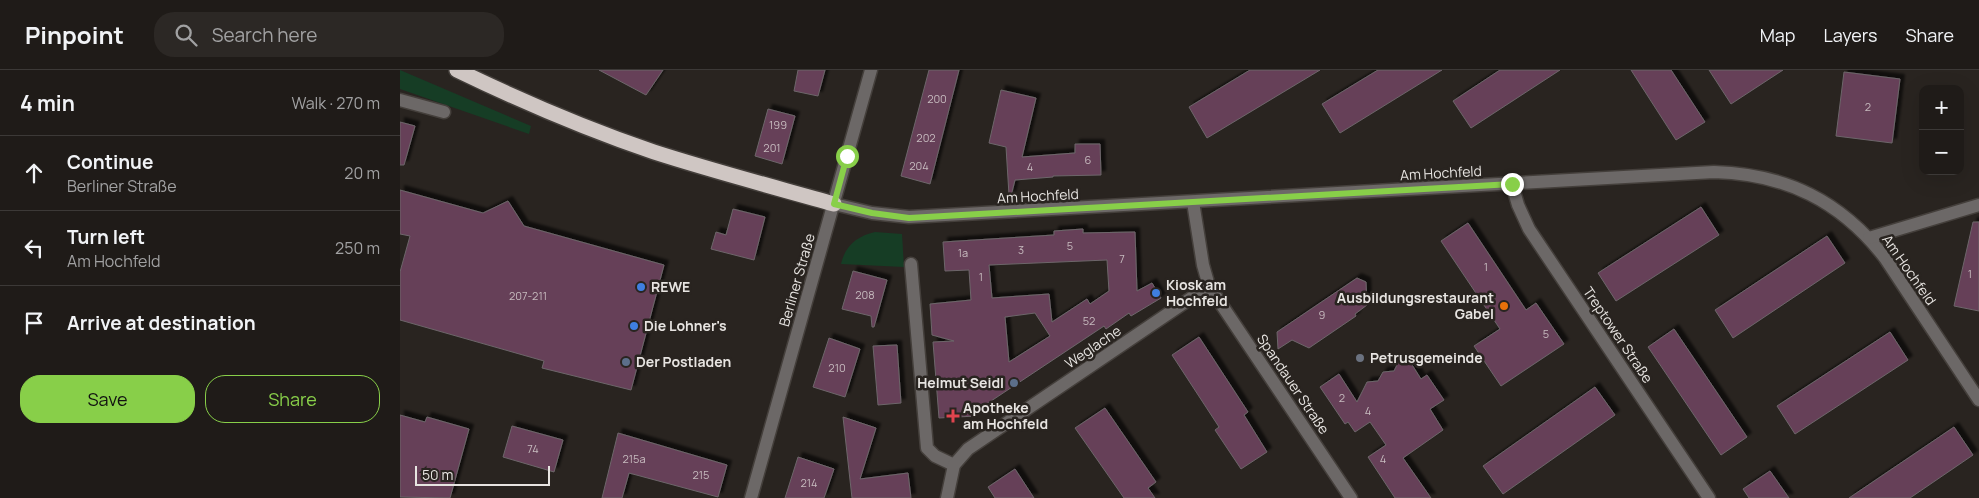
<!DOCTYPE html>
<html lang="en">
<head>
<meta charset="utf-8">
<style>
	:root { --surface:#1f1b18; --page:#2c2825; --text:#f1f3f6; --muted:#a1a1a2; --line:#3c3937; --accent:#88cf49 }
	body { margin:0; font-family:Manrope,sans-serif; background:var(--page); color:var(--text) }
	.controls { position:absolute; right:15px; top:15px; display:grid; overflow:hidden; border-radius:10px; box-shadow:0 5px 20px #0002 }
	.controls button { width:45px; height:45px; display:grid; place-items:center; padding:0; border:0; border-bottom:1px solid var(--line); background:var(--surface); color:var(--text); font:25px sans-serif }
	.scale { position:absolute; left:15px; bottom:12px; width:135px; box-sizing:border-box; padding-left:5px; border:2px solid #e7e4e1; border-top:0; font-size:14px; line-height:18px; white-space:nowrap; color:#e7e4e1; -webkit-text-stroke:4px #292420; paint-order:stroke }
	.stop { position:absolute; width:15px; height:15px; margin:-11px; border:4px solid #88cf49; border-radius:50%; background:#fff }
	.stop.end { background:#88cf49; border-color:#fff; box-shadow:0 1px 5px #0008 }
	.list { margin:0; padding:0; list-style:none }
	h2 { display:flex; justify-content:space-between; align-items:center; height:65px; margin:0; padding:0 20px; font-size:21px }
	h2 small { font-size:16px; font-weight:400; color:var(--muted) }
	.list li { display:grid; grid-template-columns:32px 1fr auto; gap:15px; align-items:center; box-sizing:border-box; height:75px; padding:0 20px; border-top:1px solid var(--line) }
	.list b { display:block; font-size:19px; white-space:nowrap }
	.list p { margin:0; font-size:16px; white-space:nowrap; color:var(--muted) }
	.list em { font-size:16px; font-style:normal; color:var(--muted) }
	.actions { display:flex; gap:10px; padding:15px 20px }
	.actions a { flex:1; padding:11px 0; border:1px solid var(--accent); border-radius:20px; text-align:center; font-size:18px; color:var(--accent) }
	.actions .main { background:var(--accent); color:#111 }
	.icon { flex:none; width:28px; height:28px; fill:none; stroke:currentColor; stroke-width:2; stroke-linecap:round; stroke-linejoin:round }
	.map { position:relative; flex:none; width:1579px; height:428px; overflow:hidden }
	header { display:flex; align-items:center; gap:30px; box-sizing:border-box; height:70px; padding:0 25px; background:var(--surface); border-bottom:1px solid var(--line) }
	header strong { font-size:24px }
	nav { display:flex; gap:28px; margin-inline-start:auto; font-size:18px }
	.search { width:350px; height:45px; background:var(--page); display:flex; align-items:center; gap:12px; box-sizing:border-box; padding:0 18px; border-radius:20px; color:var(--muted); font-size:19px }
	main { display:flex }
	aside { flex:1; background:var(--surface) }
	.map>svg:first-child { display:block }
	.green { fill:#163d25 }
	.building { fill:#664058; stroke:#6d666a; fill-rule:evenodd; filter:url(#shadow) }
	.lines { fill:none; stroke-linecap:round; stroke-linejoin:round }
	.minor-casing { stroke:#443f3b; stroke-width:15 }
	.highway-casing { stroke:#443f3b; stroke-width:18 }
	.minor { stroke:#6c6867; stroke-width:12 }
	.highway { stroke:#cfc6c3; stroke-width:15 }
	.route { stroke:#88cf49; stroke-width:6 }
	.shop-dot { fill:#3f7fe0; stroke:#292420; stroke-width:2 }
	.food-dot { fill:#e8710a; stroke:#292420; stroke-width:2 }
	.worship-dot { fill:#6b7280; stroke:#292420; stroke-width:2 }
	.service-dot { fill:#5c6f8a; stroke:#292420; stroke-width:2 }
	.health-dot { fill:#e0444e; stroke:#292420; stroke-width:2 }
	.labels { text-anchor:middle; stroke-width:5; stroke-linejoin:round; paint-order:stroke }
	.number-label { font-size:11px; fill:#c7bbbf }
	.street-label { font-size:14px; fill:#e7e4e1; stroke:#292420 }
	.poi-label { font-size:14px; font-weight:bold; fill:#e7e4e1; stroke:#292420; text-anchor:start }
</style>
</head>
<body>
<header>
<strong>Pinpoint</strong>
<div class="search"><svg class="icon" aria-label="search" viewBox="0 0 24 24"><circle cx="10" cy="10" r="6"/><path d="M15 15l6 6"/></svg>Search here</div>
<nav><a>Map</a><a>Layers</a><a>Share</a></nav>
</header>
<main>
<aside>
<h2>4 min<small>Walk · 270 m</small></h2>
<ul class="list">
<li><svg class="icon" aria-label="ahead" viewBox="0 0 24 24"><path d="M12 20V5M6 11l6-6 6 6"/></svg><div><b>Continue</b><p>Berliner Straße</p></div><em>20 m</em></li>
<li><svg class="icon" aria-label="left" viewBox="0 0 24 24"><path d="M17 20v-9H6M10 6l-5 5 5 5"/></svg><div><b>Turn left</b><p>Am Hochfeld</p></div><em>250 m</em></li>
<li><svg class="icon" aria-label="arrive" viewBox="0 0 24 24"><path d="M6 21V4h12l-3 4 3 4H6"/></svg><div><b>Arrive at destination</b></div></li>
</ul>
<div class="actions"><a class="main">Save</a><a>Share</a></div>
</aside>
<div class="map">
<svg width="1579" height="428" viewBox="0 0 1579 428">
	<defs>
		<filter id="shadow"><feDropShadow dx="4.5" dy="-4.5" stdDeviation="1" flood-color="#0009"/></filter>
	</defs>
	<rect width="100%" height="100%" fill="#292420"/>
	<g class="green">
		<polygon points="0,0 131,56 129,64 0,19"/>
		<path d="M475 162 502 164 504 197 441 194C445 176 457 166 475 162Z"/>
	</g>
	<g class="building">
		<polygon points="199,0 263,0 246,25"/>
		<polygon points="398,0 425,0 418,26 394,21"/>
		<polygon points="529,0 559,0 530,114 501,106"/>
		<polygon points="850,0 920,0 807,68 789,37"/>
		<polygon points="978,0 1042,0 940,63 922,34"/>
		<polygon points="1100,0 1160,0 1071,58 1053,31"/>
		<polygon points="1231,0 1271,0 1305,52 1276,70"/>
		<polygon points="1309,0 1383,0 1331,34"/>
		<polygon points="1444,2 1500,9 1492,73 1436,66"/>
		<polygon points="601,20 636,28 622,87 675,83 675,74 700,74 701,105 653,106 653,107 615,110 611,126 609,125 606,77 589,73"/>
		<polygon points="368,39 395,46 382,94 355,86"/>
		<polygon points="0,52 15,56 4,95 0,95"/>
		<polygon points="0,120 83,143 108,131 124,156 264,195 231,320 142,298 144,291 0,250 0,202 10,166 0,164"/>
		<polygon points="1301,137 1319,165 1216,231 1198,203"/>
		<polygon points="333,139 365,147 354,190 311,179 316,162 326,165"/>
		<polygon points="1573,152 1579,152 1579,241 1554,236"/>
		<polygon points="1068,153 1126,240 1136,233 1164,274 1101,316 1074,276 1100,259 1041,171"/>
		<path d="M683 159V163L735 162 737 221 752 213 761 228 731 246 729 243 706 259 704 256 576 341V346L539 348 533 272 554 271 532 265 530 234 571 230 569 200 545 201 543 172 654 165V161ZM707 190 709 221 690 234 687 229 652 252 649 224 592 228 589 195ZM635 243 650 266 609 292 605 247Z"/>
		<polygon points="1427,166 1445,193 1333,268 1315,240"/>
		<polygon points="453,201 487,210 474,257 472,257 471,246 442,239"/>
		<polygon points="957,208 966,212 967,235 955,244 956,246 909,278 892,270 878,279 877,262"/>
		<polygon points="1274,259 1347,367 1321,385 1248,277"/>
		<polygon points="1490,262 1508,290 1395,364 1377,336"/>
		<polygon points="799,267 848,342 844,345 867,382 841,399 815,360 819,357 772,285"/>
		<polygon points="429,268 460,279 445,327 413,317"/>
		<polygon points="497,275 501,333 478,335 473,276"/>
		<polygon points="1009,290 1021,309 1027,305 1044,330 1030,339 1043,360 1003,388 1031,428 995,428 968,387 986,375 970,352 955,362 948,352 945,354 920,317 939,304 957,332 967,312 978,311 983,302 994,301 999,291"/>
		<polygon points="1195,317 1215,345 1103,424 1083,396"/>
		<polygon points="705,338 756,412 748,418 755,428 724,428 675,358"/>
		<polygon points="0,345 25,352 27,347 69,359 50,428 0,427"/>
		<polygon points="443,347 476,358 460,409 508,403 511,428 452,428"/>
		<polygon points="112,356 163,370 154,402 103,387"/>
		<polygon points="1554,357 1573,385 1510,428 1449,428"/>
		<polygon points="218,363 327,395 318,427 229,403 222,428 202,428"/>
		<polygon points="398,387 434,399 424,428 385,428"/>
		<polygon points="615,399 634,428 595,428 588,417"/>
		<polygon points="1370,401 1389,428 1349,428 1343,419"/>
	</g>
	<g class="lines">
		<defs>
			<g id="minor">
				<polyline points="0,30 44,42"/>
				<polyline points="1112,114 1118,135 1129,159 1309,428"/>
				<path d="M434 134 472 143 509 147 1314 102C1386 104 1441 131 1485 188L1579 330"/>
				<polyline points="1469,168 1579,135"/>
				<polyline points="511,194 527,378 535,386 554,395"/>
				<polyline points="809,216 951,428"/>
				<polyline points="351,428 471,0"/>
				<polyline points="547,428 554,395 568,379 809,216 803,195 793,132"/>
			</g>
			<path id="highway" d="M57 0C121 31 186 59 254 82 313 101 374 117 434 134"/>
		</defs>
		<use href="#minor" class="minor-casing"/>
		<use href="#highway" class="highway-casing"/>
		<use href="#minor" class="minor"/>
		<use href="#highway" class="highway"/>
	</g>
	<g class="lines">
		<polyline class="route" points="447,86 434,134 472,143 509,148 1112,114"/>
	</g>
	<g class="shop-dot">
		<circle cx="241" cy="217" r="5"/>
		<circle cx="756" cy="223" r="5"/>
		<circle cx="234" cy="256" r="5"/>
	</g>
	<circle class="food-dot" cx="1104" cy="236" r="5"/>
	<circle class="worship-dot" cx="960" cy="288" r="5"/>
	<g class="service-dot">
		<circle cx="226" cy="292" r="5"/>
		<circle cx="614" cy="313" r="5"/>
	</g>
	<path class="health-dot" d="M550.5 338.5h5v5h5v5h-5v5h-5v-5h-5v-5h5z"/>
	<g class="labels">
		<g class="number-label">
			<text x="537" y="33">200</text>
			<text x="1468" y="41">2</text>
			<text x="378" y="59">199</text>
			<text x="526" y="72">202</text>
			<text x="372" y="82">201</text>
			<text x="688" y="94">6</text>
			<text x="519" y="100">204</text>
			<text x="630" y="101">4</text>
			<text x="670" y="180">5</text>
			<text x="621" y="184">3</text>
			<text x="563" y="187">1a</text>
			<text x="722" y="193">7</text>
			<text x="1086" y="201">1</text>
			<text x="1570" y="208">1</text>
			<text x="581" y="211">1</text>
			<text x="465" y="229">208</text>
			<text x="128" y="230">207-211</text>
			<text x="922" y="249">9</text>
			<text x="689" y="255">52</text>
			<text x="1146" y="268">5</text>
			<text x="437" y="302">210</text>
			<text x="942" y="332">2</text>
			<text x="968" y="345">4</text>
			<text x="133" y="383">74</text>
			<text x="234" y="393">215a</text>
			<text x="983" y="393">4</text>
			<text x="301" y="409">215</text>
			<text x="409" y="417">214</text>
		</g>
		<g class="street-label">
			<text transform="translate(1041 103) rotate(-3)" y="5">Am Hochfeld</text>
			<text transform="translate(638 126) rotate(-3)" y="5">Am Hochfeld</text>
			<text transform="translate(1509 200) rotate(55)" y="5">Am Hochfeld</text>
			<text transform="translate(397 210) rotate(-74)" y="5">Berliner Straße</text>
			<text transform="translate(1218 265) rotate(56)" y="5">Treptower Straße</text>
			<text transform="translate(693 277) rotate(-34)" y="5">Weglache</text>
			<text transform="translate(893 314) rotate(56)" y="5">Spandauer Straße</text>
		</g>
		<g class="poi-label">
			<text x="766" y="220">Kiosk am<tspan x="766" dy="16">Hochfeld</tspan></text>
			<text x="251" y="222">REWE</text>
			<text x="1094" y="233" text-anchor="end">Ausbildungsrestaurant<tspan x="1094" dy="16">Gabel</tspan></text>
			<text x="244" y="261">Die Lohner's</text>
			<text x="970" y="293">Petrusgemeinde</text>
			<text x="236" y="297">Der Postladen</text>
			<text x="604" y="318" text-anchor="end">Helmut Seidl</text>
			<text x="563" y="343">Apotheke<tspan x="563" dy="16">am Hochfeld</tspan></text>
		</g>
	</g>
</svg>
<div class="controls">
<button>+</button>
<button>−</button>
</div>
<div class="scale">50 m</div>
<div class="stop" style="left:447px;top:86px"></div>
<div class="stop end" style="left:1112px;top:114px"></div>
</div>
</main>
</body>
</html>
